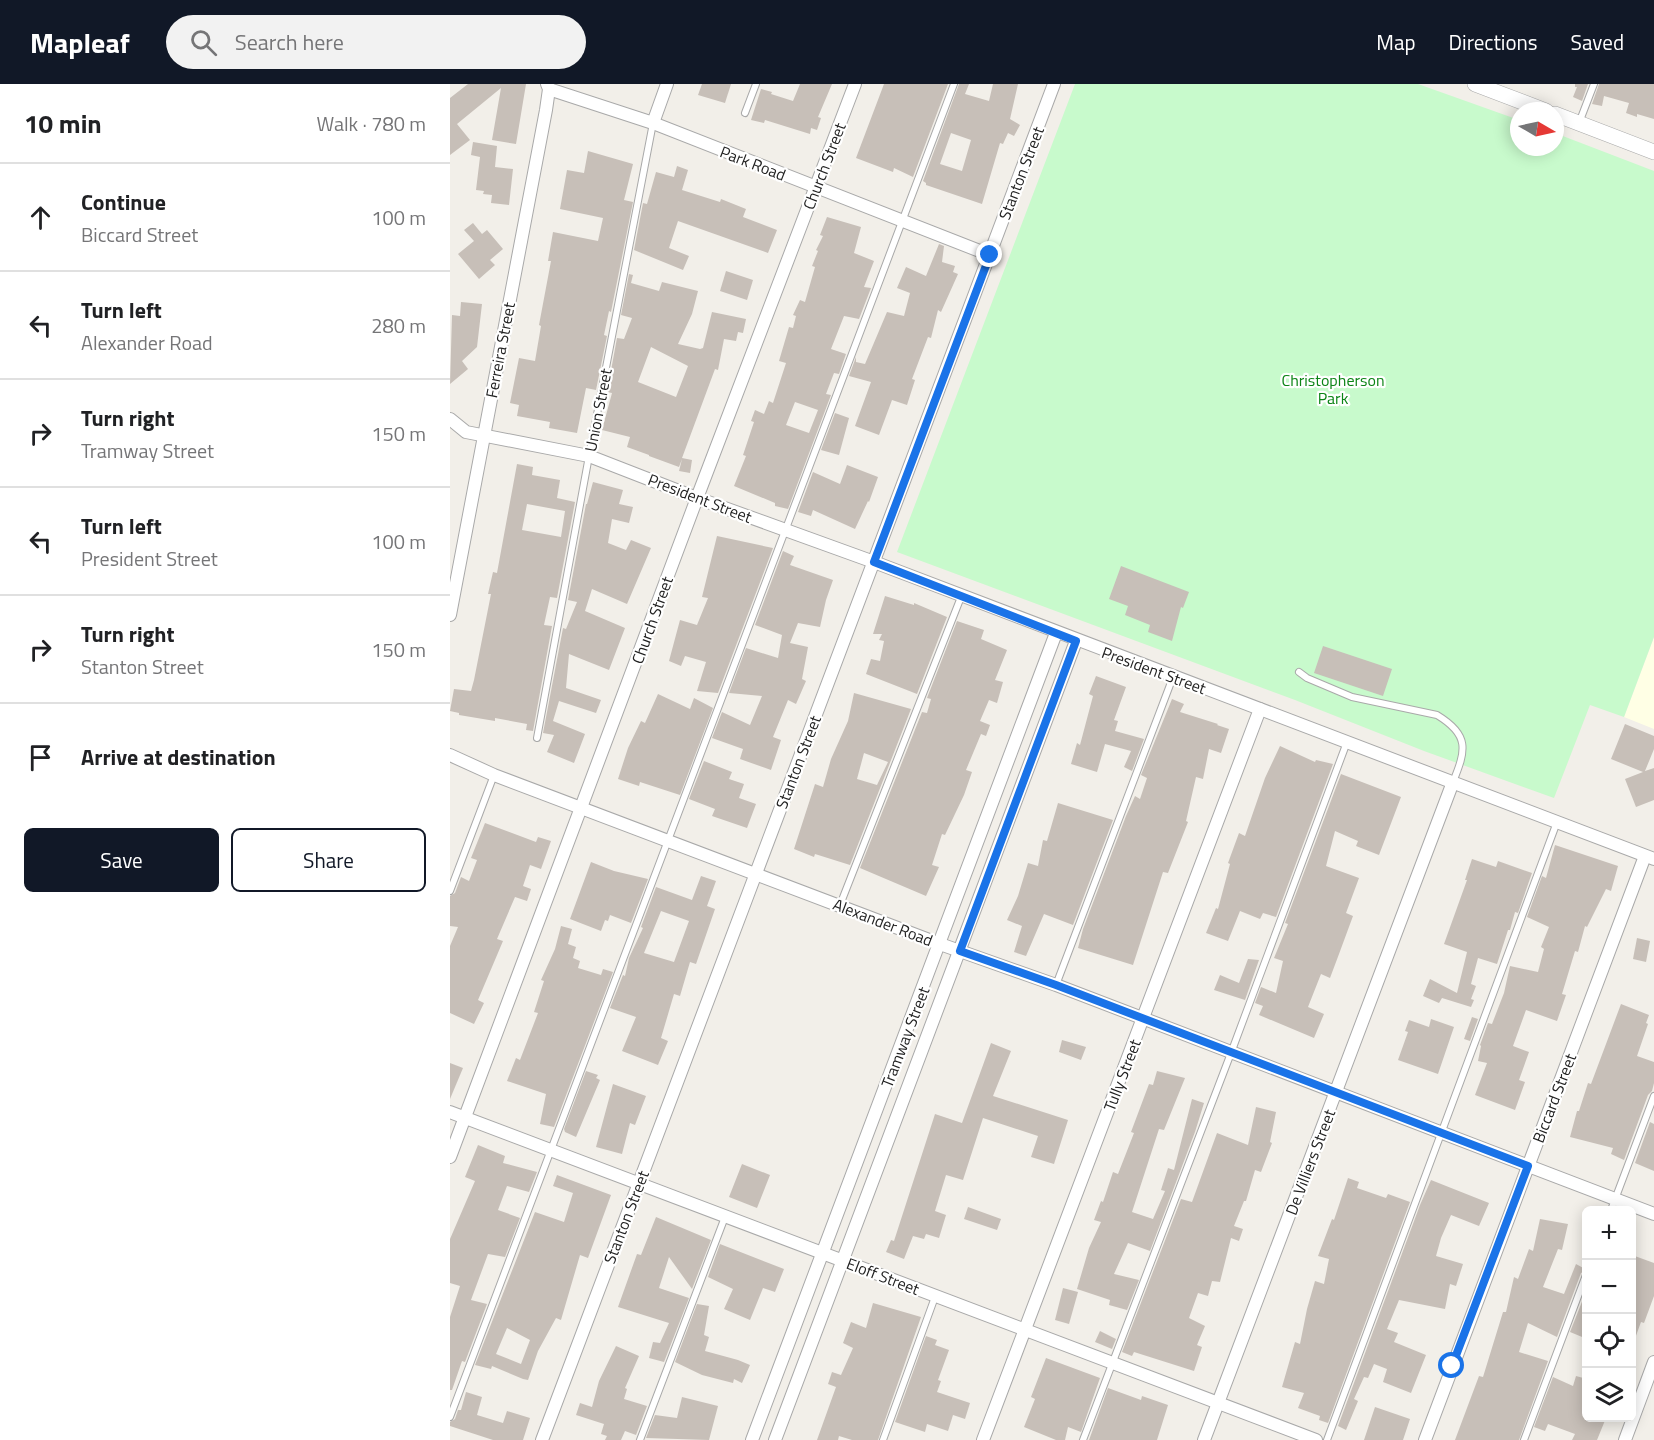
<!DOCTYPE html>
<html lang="en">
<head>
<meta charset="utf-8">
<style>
	:root { --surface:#fff; --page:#f2f2f2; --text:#202124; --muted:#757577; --line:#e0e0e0; --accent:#111827 }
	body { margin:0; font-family:"Titillium Web",sans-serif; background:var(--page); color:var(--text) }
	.controls { position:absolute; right:18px; bottom:18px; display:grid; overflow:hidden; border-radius:9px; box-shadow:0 3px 15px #0003 }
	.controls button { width:54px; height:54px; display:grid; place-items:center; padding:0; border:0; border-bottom:2px solid var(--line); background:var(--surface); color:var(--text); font:30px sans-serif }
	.compass { position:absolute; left:1060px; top:18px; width:54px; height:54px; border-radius:50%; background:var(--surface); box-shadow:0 3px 15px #0003; rotate:99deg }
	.stop { position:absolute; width:18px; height:18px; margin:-14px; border:4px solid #1a73e8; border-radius:50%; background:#fff }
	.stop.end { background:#1a73e8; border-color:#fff; box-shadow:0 2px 6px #0008 }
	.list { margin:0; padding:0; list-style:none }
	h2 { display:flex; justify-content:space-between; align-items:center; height:78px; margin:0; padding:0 24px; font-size:26px }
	h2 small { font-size:20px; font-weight:400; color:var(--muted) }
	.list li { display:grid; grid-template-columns:39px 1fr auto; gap:18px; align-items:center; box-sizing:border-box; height:108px; padding:0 24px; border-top:2px solid var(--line) }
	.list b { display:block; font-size:22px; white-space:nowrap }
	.list p { margin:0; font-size:20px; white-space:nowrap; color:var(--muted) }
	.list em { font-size:20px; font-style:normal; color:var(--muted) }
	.actions { display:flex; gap:12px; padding:18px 24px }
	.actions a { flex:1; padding:14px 0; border:2px solid var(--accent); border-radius:9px; text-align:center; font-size:21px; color:var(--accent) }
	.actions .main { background:var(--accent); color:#fff }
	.icon { flex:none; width:33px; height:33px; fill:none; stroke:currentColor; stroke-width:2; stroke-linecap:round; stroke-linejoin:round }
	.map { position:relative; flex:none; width:1204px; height:1356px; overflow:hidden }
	header { display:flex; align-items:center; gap:36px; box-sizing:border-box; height:84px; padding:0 30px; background:var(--accent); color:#fff }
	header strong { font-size:28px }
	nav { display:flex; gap:33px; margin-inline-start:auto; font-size:21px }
	.search { width:420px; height:54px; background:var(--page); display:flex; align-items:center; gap:15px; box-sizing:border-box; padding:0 21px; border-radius:33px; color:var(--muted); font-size:22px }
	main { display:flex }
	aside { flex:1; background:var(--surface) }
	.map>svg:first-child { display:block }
	.education { fill:#ffffe5 }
	.park { fill:#c8facc }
	.building { fill:#c7bfb8; fill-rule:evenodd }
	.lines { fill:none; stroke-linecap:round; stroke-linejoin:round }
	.service-casing { stroke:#a9a9a9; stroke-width:8 }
	.minor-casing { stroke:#a9a9a9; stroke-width:14 }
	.tertiary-casing { stroke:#a9a9a9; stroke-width:16 }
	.service { stroke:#fff; stroke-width:6 }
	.minor { stroke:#fff; stroke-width:12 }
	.tertiary { stroke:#fff; stroke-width:15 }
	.route { stroke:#1a73e8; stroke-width:8 }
	.labels { text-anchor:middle; stroke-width:4.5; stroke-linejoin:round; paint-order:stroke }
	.street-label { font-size:16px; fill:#222; stroke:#fff }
	.park-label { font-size:16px; fill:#0c8416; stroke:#fff }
</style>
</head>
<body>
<header>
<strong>Mapleaf</strong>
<div class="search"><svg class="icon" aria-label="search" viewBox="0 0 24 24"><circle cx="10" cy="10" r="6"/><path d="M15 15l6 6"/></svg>Search here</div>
<nav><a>Map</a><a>Directions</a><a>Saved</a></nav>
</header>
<main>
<aside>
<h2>10 min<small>Walk · 780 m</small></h2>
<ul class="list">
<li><svg class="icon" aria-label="ahead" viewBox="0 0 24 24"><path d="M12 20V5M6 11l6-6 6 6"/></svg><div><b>Continue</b><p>Biccard Street</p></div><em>100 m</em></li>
<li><svg class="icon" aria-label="left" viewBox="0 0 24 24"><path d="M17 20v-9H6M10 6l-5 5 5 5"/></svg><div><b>Turn left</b><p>Alexander Road</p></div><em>280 m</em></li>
<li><svg class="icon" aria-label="right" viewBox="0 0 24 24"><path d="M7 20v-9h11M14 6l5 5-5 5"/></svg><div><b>Turn right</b><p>Tramway Street</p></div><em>150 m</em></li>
<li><svg class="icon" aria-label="left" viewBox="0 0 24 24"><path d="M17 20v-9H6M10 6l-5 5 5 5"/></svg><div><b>Turn left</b><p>President Street</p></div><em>100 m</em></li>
<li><svg class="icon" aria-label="right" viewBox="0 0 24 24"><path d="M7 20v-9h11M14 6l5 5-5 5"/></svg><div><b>Turn right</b><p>Stanton Street</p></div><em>150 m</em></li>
<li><svg class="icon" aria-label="arrive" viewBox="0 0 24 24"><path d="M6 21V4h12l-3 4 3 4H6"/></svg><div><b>Arrive at destination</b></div></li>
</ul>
<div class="actions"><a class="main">Save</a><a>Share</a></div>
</aside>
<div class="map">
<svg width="1204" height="1356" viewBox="0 0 1204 1356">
	<rect width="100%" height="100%" fill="#f2efe9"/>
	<polygon class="education" points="1204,553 1204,645 1174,633"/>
	<polygon class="park" points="625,0 968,0 1069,36 1069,63 1105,63 1105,49 1204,87 1204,553 1174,633 1140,621 1104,714 974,667 845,616 447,468"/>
	<g class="building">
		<polygon points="18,0 76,0 66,60 42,56 51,4 7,40 20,56 0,71 0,14"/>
		<polygon points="252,0 281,0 275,19 248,11"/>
		<polygon points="350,0 382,0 368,33 371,34 367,46 361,44 360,50 315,36 314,39 301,36 311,5 322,8 321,10 343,17"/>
		<polygon points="434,0 498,0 463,93 444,84 443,88 406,74"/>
		<path d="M509 0H519L515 10 539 17 543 0H568L560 35 570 41 564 52 558 49 553 60 550 59 532 120 476 101V99L473 97ZM501 49 521 56 512 87 490 80Z"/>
		<polygon points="1125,0 1138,0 1132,17 1123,13 1127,3 1125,3"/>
		<polygon points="1149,0 1204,0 1204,35 1187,30 1187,33 1176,29 1179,19 1154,12 1152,22 1142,20"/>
		<polygon points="23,58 47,62 45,83 63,85 59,121 41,119 42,111 33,110 34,107 26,106 30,73 21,71"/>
		<polygon points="138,67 183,80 174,116 183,118 161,228 159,227 154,251 157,252 146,306 136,304 127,349 99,344 100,338 67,332 69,321 60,319 69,274 85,277 91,242 89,241 101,177 98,177 103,148 148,157 153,134 110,125 117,86 134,89"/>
		<polygon points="227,82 238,86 232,106 270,118 271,115 296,125 293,133 327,146 318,169 228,137 219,164 239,172 233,186 184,166 193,119 197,120 206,88 224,93"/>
		<path d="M377 133 411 143 404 169 424 177 414 203 421 204 409 235 394 232 381 265 396 270 389 290 384 289 376 310 381 311 338 425 325 422V419L284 402 296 372 293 371 304 338 301 337 305 326 314 330 319 317 323 319 336 279 329 277 339 243 343 244 346 232 343 231 350 216 355 218 365 183 362 182 368 167 366 166 373 152 370 151ZM345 318 368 326 359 349 336 341Z"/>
		<polygon points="23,139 32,150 37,146 53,165 40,176 45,181 29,195 8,170 24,157 14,146"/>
		<polygon points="489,160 494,162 492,178 505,182 503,188 508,190 491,228 488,226 481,254 478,253 462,295 465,296 457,321 442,316 429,351 405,342 421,298 399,292 406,273 406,278 415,280 437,228 454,232 460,209 447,204 456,183 476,192"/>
		<polygon points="276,187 303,196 297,216 270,207"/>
		<path d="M179 190 183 191 181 199 209 207 212 198 248 207 242 230 228 260 250 265 253 264 262 228 296 235 293 249 288 248 286 257 274 255 268 286 265 285 232 374 242 376 240 389 229 387 232 375 229 383 199 372V371L177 363 180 353 152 346 162 309 157 308 167 254 174 255 182 234 171 231ZM201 263 238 282 226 313 188 298Z"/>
		<polygon points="11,218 32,220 27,263 12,277 18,285 0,300 2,231 10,232"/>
		<polygon points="385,329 399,334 389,371 371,366"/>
		<path d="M67 380 83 383 82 391 110 396 107 414 125 418 107 514 100 513 94 541 102 542 83 647 76 646 77 640 45 634V637L9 631V629L0 627 4 605 21 607 24 596 41 510H38L43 488 47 489ZM77 420 115 427 111 453 72 446Z"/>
		<polygon points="397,381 428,393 419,418 418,417 405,445 363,426 361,432 348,428 363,388 390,400"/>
		<polygon points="143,398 173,406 169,420 183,423 179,439 162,435 158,459 176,466 181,456 201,464 177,520 142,505 135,527 175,544 159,586 119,570 116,604 151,616 146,629 109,617 103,637 135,650 124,679 97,668 104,651 93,649 113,544 116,545 127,518 118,516 136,420 137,420"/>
		<polygon points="267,452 323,464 268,609 247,607 256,578 235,572 231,582 219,577 230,536 247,541 258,514 252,513"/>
		<polygon points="333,467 344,472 340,481 383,496 376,516 370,543 348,539 340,559 358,563 352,595 356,597 346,620 338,616 323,653 331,656 321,686 290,675 293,665 262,654 272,628 300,641 312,612 279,609 296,564 328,574 332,551 305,541"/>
		<polygon points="671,482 739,508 733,524 731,523 722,557 698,548 700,541 675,531 678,522 659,515"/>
		<polygon points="435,512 464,521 464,519 497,533 467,610 416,590 421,575 430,577 434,557 429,556 432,550 423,550"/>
		<polygon points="507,537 534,546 531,555 557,566 545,596 553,598 547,619 539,616 530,637 540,641 536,652 531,650 516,686 522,688 514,711 495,751 492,750 482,781 489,783 476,812 410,784 472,628 477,629 481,615 477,614"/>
		<polygon points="873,562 942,585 933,612 864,589"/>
		<polygon points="646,592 676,603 664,636 668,637 665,647 694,655 682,687 674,683 681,667 655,660 647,688 621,680 627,659 630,661 643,612 639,610"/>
		<path d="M404 609 461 625 400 781 365 770 364 773 344 765 365 700 373 703 381 675 398 637ZM414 669 438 678 427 701 407 695Z"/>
		<polygon points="208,610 240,625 244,614 263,624 230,711 190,698 189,702 168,695 178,664 191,637 195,639"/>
		<polygon points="722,615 734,620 730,628 768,640 767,641 779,645 771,669 759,665 753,695 746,693 736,737 738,738 718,789 713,788 683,881 628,864 633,845 676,732 685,712 690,715 697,694 691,691"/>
		<polygon points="1175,640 1204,652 1204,665 1195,687 1204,684 1204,716 1186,723 1175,695 1193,688 1161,675"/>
		<polygon points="830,662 865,678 866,676 883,680 826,833 813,829 810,835 790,827 778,857 756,849 766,824 768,825 780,780 778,779 789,749 795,752 815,694"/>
		<polygon points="254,677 282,688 279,695 294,700 289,714 306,720 297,744 262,732 265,725 239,715"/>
		<polygon points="891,690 951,713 929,771 906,762 908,757 885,747 876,782 909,794 896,829 903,832 889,870 880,894 871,890 858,923 874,930 864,954 809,931 813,922 805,919 811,903 826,909 833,877 824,874 838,840 835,839"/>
		<polygon points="608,719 663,736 623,841 594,830 576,872 564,868 572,842 557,836 568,812 578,779 588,782 593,756 597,757"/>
		<polygon points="35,739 86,758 88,753 101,757 91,785 80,781 73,802 81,805 77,817 65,813 47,855 53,857 28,916 34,919 24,940 0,929 0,862 8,843 0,842 0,812 5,809 11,793 19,797 27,776 21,774"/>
		<polygon points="1105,761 1168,782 1161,807 1156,805 1137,843 1135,842 1128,868 1125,867 1112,910 1116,911 1107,937 1076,926 1063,962 1079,968 1069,996 1075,998 1065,1026 1025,1011 1037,979 1028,977 1031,962 1030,961 1038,939 1042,940 1054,909 1060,882 1088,888 1094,865 1091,863 1099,843 1077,833 1092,792 1096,794"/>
		<polygon points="1022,775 1046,783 1048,777 1082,789 1068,829 1065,828 1060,846 1058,846 1047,880 1028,874 1021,900 1026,902 1021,915 1024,916 1021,923 992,914 989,919 973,912 980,895 1007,909 1017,868 994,860 1017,796 1015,796"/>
		<polygon points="141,778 164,787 198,795 181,839 160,831 158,837 155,836 151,847 120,835"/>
		<path d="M251 792 266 797 257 822 265 825 246 880 240 878 230 912 224 910 211 954 218 957 208 981 172 967 186 933 160 924 173 891 175 892 179 874 193 844 191 843 206 803 242 816ZM211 827 239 837 224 878 194 869Z"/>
		<polygon points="111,842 122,845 118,860 126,863 123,874 130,877 128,884 151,891 153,885 163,888 104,1043 90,1040 96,1010 57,997 66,974 70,976 88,929 84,928 94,897 91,896 105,865"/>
		<polygon points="1187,854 1200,857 1196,878 1183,875"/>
		<polygon points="798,875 809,876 795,916 764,906 770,891 789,899"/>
		<polygon points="1171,920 1199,931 1196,939 1198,940 1187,972 1204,978 1204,999 1202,1007 1198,1011 1174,1076 1161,1070 1163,1064 1120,1053 1127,1027 1129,1027 1138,999 1141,1000"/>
		<polygon points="1022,933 1028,935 1020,957 1014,955"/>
		<polygon points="981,935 1004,943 988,990 948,976 958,948 955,947 959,936 979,943"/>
		<polygon points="612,956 636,963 631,976 609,968"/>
		<polygon points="541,959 561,967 543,1012 618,1036 604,1080 581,1073 588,1052 533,1034 513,1096 496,1091 485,1127 496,1131 489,1154 476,1150 474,1155 463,1152 454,1175 436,1168 441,1156 444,1157 485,1030 512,1039"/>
		<polygon points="0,979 13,984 0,1015"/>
		<polygon points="136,987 148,991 146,994 150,996 126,1053 115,1048 114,1045"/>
		<polygon points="707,987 735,994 714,1046 709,1045 682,1128 703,1135 715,1107 711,1106 718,1084 724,1086 742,1015 754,1019 745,1048 700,1167 678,1159 664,1190 689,1196 677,1226 659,1221 660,1216 627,1205 639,1164 651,1138 644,1136 651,1117 653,1118 663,1088 668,1090 684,1049 681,1048 699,1000 703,1001"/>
		<polygon points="163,1000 196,1012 185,1041 180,1039 172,1070 146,1063"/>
		<polygon points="806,1023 826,1028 820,1058 822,1059 811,1088 805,1086 796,1117 794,1117 784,1142 793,1145 789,1157 781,1154 770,1198 762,1197 758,1212 748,1209 739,1234 755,1242 747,1261 752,1263 744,1287 684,1268 682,1272 672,1268 731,1115 742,1118 767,1049 798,1061"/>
		<polygon points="1200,1038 1204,1040 1204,1087 1185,1079"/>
		<polygon points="28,1061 55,1072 53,1079 87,1088 79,1108 57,1102 48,1126 70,1134 55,1173 38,1170 21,1216 37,1220 15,1278 12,1277 2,1306 0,1306 0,1233 10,1202 0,1199 0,1155 25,1097 15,1093"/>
		<polygon points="292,1080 320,1091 307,1124 279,1113"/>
		<path d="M107 1091 161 1111 138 1174 130 1171 111 1236 106 1234 88 1267 78 1296 73 1295 42 1282 41 1285 25 1281 85 1128 114 1138 123 1109 103 1102ZM57 1244 80 1256 71 1280 46 1270Z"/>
		<polygon points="898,1094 909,1098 907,1104 936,1114 938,1110 960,1118 878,1339 869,1336 870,1332 848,1324 854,1309 832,1303 845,1258 850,1260 857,1225 865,1197 874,1200 879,1175 868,1172 882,1135 884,1136"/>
		<polygon points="981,1096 1039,1119 1029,1142 1001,1131 991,1154 986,1172 1013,1180 1006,1202 1000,1200 995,1225 949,1216 937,1245 948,1249 944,1258 976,1271 961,1309 933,1298 937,1285 924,1280 918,1294 914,1293 904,1315 908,1317 896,1346 888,1342 970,1121"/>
		<polygon points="518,1123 551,1135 547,1146 514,1135"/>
		<polygon points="206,1133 261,1156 242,1205 219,1173 209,1204 239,1214 214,1278 199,1274 203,1258 210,1259 219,1239 168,1223 187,1170 191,1171"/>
		<polygon points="1090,1135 1118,1140 1112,1166 1108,1165 1093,1203 1114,1210 1126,1180 1137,1186 1131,1189 1107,1253 1078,1239 1069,1268 1098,1277 1069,1356 1005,1356 1029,1292 1033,1293 1053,1228 1056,1228 1064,1193 1068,1195 1079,1165 1083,1167"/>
		<polygon points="270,1160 334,1185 325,1208 313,1204 300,1236 274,1225 283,1205 258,1193"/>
		<polygon points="1182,1171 1204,1179 1204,1212 1194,1239 1191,1238 1183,1260"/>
		<polygon points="613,1204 628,1208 619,1240 605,1236"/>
		<polygon points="1137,1205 1137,1255 1120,1248"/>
		<polygon points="423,1219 471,1233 428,1356 402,1356 389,1352 388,1356 367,1356 386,1303 378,1300 382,1288 391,1291 403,1264 393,1259 401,1238 416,1244"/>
		<polygon points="247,1220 259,1222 254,1251 259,1253 255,1267 288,1276 300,1281 292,1299 284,1295 283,1299 252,1291 225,1278"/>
		<polygon points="650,1247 666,1255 662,1265 645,1258"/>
		<polygon points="476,1252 487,1256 485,1261 499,1266 488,1296 491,1297 487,1308 520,1319 515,1335 503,1331 498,1347 477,1340 475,1348 445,1338"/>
		<polygon points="166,1262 189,1272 175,1304 177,1305 174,1315 197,1322 186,1351 175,1347 171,1356 155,1356 157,1352 151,1350 154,1340 126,1331 130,1319 142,1323 149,1297"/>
		<polygon points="596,1274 650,1294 631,1348 618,1343 615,1356 606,1356 574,1343 585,1315 581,1313"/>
		<polygon points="1126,1292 1137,1295 1137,1334 1156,1334 1147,1356 1122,1356 1125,1350 1098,1340 1095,1347 1084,1343 1103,1293 1123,1302"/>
		<polygon points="658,1304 691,1316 692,1312 718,1321 707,1356 639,1356"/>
		<polygon points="16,1308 32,1313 27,1331 53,1339 57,1327 80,1334 73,1356 43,1356 0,1342 0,1338 5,1335 8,1326 11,1326"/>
		<polygon points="232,1313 268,1322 259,1356 196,1354 205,1331 227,1334"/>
		<polygon points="925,1323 960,1335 953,1356 914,1356"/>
	</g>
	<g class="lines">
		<defs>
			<g id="service">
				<polyline points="295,29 306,0"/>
				<polyline points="1129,39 1144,0"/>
				<path d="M849 588 857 594 902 613 987 631C1020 651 1016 666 1003 698"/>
				<polyline points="87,654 139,372 203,39"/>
				<polyline points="0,807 44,691"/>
				<polyline points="390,821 511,513"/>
				<polyline points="606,901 723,593"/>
				<polyline points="1161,1126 1204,1012"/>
				<polyline points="0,1333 504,0"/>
				<polyline points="190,1356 275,1133"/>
				<polyline points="433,1356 485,1213"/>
				<polyline points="633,1356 781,969 897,658"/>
				<polyline points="877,1356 1107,738"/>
				<polyline points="1074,1356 1136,1191"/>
			</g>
			<g id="minor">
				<polyline points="99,5 203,39 540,171"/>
				<polyline points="203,39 217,0"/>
				<polyline points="0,335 16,348 139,372 247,414 424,478 1204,775"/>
				<polyline points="0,531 96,26 99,5 97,0"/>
				<polyline points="0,671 44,691 490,860 606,901 1204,1130"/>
				<polyline points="0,1028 866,1356"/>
				<polyline points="0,1073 247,414 405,0"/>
				<polyline points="92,1356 604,0"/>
				<polyline points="302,1356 606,549"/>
				<polyline points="325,1356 626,557"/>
				<polyline points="533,1356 810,625"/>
				<polyline points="754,1356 1003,698"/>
				<polyline points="975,1356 1195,772"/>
				<polyline points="1175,1356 1204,1278"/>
			</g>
			<g id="tertiary">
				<polyline points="1025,0 1096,27"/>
				<polyline points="1105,30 1204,68"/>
			</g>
		</defs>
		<use href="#service" class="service-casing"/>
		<use href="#minor" class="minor-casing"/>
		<use href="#tertiary" class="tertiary-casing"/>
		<use href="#service" class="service"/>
		<use href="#minor" class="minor"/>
		<use href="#tertiary" class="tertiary"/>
	</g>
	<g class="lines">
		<polyline class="route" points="540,171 424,478 626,557 510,867 606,901 1078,1082 1002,1282"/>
	</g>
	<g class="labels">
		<g class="street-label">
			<text transform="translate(303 79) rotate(21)" y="6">Park Road</text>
			<text transform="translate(374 82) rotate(-69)" y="6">Church Street</text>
			<text transform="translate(571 89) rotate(-69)" y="6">Stanton Street</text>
			<text transform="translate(50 266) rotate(-79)" y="6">Ferreira Street</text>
			<text transform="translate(148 326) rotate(-79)" y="6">Union Street</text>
			<text transform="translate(250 414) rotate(21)" y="6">President Street</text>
			<text transform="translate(202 536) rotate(-70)" y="6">Church Street</text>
			<text transform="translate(704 586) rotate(20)" y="6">President Street</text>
			<text transform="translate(348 678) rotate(-69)" y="6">Stanton Street</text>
			<text transform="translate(433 838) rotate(21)" y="6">Alexander Road</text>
			<text transform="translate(455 953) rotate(-69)" y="6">Tramway Street</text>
			<text transform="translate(672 991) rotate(-69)" y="6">Tully Street</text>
			<text transform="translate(1104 1014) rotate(-69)" y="6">Biccard Street</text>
			<text transform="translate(860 1078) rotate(-69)" y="6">De Villiers Street</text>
			<text transform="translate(176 1133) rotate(-69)" y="6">Stanton Street</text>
			<text transform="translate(433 1192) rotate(21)" y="6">Eloff Street</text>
		</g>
		<g class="park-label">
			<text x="883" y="302">Christopherson<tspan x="883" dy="18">Park</tspan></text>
		</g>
	</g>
</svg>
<div class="controls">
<button>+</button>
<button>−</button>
<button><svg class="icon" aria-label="locate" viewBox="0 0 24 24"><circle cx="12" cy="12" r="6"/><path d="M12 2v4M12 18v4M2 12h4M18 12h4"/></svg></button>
<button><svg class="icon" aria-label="layers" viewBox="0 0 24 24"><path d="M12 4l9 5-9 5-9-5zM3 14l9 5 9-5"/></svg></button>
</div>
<svg class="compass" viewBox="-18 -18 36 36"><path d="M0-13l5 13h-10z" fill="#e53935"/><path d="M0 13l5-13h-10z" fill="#757577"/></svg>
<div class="stop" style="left:1002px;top:1282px"></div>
<div class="stop end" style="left:540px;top:171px"></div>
</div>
</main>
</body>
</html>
